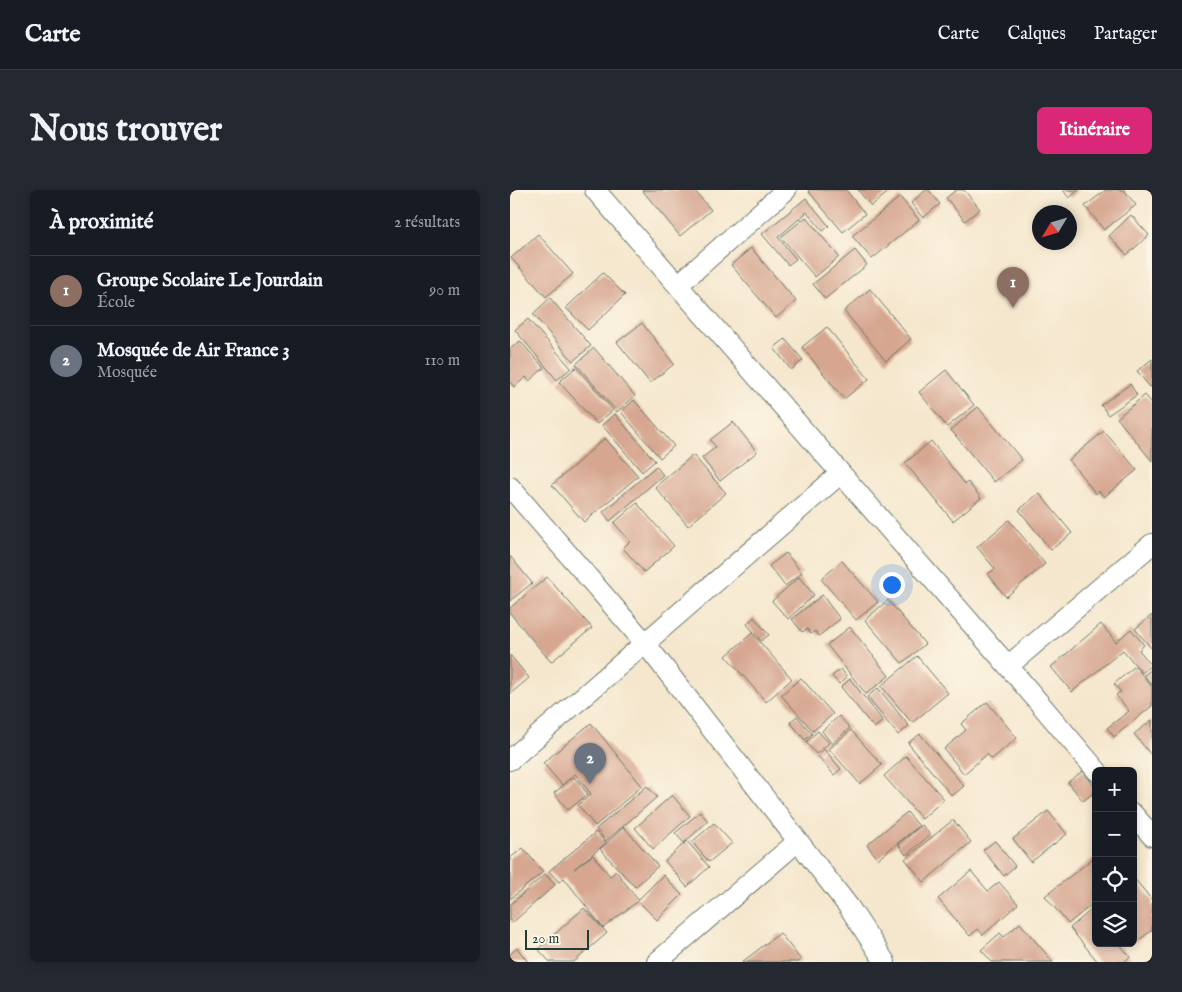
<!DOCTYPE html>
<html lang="fr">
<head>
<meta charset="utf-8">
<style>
	:root { --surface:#171b24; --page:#242831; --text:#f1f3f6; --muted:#9ea1a6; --line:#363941; --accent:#db2777 }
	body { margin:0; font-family:"IM FELL English",serif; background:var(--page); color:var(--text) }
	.controls { position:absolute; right:15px; bottom:15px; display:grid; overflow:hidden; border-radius:8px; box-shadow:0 2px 8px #0003 }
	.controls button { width:45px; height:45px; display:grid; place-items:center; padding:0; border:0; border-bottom:1px solid var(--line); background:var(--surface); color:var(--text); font:25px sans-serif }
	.compass { position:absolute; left:522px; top:15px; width:45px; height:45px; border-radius:50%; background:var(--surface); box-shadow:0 2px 8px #0003; rotate:232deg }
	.scale { position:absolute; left:15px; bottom:12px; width:64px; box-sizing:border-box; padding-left:5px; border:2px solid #1f3d34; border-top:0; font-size:14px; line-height:18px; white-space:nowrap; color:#1f3d34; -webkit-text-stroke:4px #fcf5e5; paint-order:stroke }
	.you { position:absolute; left:381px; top:394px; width:18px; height:18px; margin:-12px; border:4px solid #fff; border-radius:50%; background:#1a73e8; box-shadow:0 0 0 8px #1a73e833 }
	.badge { display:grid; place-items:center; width:32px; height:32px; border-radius:50%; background:var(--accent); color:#fff; font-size:16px; font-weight:700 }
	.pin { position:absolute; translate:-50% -41px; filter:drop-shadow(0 1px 2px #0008) }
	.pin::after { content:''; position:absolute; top:26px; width:18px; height:15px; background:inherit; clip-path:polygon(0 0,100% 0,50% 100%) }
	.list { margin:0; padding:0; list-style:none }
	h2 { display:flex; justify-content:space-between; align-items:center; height:65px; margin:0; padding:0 20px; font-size:21px }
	h2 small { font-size:16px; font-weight:400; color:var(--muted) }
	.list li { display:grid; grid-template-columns:32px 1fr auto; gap:15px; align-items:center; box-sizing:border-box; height:70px; padding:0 20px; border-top:1px solid var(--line) }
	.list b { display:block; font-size:19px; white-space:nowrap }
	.list p { margin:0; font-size:16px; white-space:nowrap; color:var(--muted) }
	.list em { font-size:16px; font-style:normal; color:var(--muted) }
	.icon { flex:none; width:28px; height:28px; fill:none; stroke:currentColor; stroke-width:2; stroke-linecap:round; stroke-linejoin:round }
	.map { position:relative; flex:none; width:642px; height:772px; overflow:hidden; border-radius:8px }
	header { display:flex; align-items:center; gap:30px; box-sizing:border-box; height:70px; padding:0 25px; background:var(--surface); border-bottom:1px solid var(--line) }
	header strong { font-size:24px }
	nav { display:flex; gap:28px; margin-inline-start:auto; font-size:18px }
	.intro { display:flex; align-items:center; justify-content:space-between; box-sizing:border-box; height:120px; padding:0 30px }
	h1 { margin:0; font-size:35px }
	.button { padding:12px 22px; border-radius:8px; background:var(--accent); color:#fff; font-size:18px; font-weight:700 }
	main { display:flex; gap:30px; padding:0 30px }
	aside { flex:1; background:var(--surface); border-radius:8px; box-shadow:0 2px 8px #0003 }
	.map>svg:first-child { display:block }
	.building { fill:#d6a690 }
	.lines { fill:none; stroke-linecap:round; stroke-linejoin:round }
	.street-casing { stroke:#6a786a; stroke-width:22 }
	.street { stroke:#fff; stroke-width:20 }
</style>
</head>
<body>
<header>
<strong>Carte</strong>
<nav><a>Carte</a><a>Calques</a><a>Partager</a></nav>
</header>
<div class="intro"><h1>Nous trouver</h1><a class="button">Itinéraire</a></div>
<main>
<aside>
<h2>À proximité<small>2 résultats</small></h2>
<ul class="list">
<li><span class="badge" style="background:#8d6e63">1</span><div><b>Groupe Scolaire Le Jourdain</b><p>École</p></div><em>90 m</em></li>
<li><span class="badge" style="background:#6b7280">2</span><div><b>Mosquée de Air France 3</b><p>Mosquée</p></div><em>110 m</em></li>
</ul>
</aside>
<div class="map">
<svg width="642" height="772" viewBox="0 0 642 772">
	<rect width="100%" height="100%" fill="#fcf5e5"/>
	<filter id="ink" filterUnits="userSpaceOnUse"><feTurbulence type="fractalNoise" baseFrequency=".02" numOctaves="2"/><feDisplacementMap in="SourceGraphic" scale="10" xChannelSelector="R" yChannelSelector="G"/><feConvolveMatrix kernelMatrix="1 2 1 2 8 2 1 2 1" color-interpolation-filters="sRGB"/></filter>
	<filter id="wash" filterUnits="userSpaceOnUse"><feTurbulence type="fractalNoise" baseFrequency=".0096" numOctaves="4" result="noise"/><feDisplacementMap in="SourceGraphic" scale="20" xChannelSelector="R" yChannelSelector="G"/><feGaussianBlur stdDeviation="1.12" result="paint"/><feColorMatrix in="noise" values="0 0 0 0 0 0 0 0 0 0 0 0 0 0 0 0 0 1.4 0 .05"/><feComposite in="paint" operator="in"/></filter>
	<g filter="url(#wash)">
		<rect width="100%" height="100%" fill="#f5e7ce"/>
		<g id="blocks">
			<g class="building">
				<polygon points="132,0 184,0 201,20 170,46"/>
				<polygon points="299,0 336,0 355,24 333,42 298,1"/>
				<polygon points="348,0 381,0 361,16"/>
				<polygon points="416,0 419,0 430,14 413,28 401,13"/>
				<polygon points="446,0 454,0 470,19 455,31 436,8"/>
				<polygon points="553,0 569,0 559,8"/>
				<polygon points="596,0 614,0 626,15 594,40 575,16"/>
				<polygon points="390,7 409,30 362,69 342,46"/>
				<polygon points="296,8 319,36 313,41 297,22 268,47 286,69 278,75 252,44"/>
				<polygon points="621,25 639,45 617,65 599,46"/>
				<polygon points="296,27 329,67 305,87 271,47"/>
				<polygon points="28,44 63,84 36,107 1,68"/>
				<polygon points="241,58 286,111 266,128 221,75"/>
				<polygon points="345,60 357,75 315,109 303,94"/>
				<polygon points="93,83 115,105 78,140 56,118"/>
				<polygon points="360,99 401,149 376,171 334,121"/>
				<polygon points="40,108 81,156 63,171 23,124"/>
				<polygon points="18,129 61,178 47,190 5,140"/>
				<polygon points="132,133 164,174 140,193 107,152"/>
				<polygon points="317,137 359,189 334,209 292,157"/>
				<polygon points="275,149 293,170 281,180 264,158"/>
				<polygon points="10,151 34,178 19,191 16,187 4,197 0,192 0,159"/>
				<polygon points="84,158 125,206 107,222 66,174"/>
				<polygon points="642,169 642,196 640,197 627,181"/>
				<polygon points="66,177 103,220 87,234 49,192"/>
				<polygon points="436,180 464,215 437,237 409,202"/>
				<polygon points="620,194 627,205 598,225 591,215"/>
				<polygon points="635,205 642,213 642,271 607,228"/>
				<polygon points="124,210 164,256 150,268 111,222"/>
				<polygon points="468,217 512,270 484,292 441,240"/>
				<polygon points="105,224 145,271 132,282 92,235"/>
				<polygon points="223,232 247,262 210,291 192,268 206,257 200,250"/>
				<polygon points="594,241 627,280 594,307 589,301 586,304 559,270"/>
				<polygon points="95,248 128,286 74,332 42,295"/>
				<polygon points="421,251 455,294 458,292 471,308 443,331 395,273"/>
				<polygon points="183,265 216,303 178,336 145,297"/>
				<polygon points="146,276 153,285 100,331 93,322"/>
				<polygon points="529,303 562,343 541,360 509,320"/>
				<polygon points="127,313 164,356 134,382 113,358 120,351 104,333"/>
				<polygon points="499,330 535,374 496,407 478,384 485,379 467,357"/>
				<polygon points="276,363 292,383 275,396 259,376"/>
				<polygon points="0,366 22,393 0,411"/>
				<polygon points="332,371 368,412 346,430 311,389"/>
				<polygon points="37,387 82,438 41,472 0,423 0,418"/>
				<polygon points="289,387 304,405 278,429 262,411"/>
				<polygon points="312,405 330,429 309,446 305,441 301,444 297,439 292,442 282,429"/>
				<polygon points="378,410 415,454 392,473 355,430"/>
				<polygon points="642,425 642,459 625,439"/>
				<polygon points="244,427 259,445 251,451 237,434"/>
				<polygon points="591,434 606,452 621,439 634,455 629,460 641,475 632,483 613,460 562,502 541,477"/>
				<polygon points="340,437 379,486 356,504 317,455"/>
				<polygon points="242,443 282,489 256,512 216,466"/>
				<polygon points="0,465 19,488 0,504"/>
				<polygon points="407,466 438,503 402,533 371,496"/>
				<polygon points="625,476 642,497 642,516 604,547 597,538 619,521 606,505 611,502 604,494"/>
				<polygon points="331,479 337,487 329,494 322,486"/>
				<polygon points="642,479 642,495 634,485"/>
				<polygon points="291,488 323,524 303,541 271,505"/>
				<polygon points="340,489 373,531 364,538 331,497"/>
				<polygon points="368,498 399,536 388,545 357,507"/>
				<polygon points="477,512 507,548 482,569 477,564 454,584 434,559 456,540 451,534"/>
				<polygon points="287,526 302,544 295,550 280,532"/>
				<polygon points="329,526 340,538 322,554 312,541"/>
				<polygon points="642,530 642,566 624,544"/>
				<polygon points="81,533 132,596 85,636 68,615 81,604 65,584 52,595 33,573"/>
				<polygon points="341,540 372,575 350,594 319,559"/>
				<polygon points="308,541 319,553 306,564 296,552"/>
				<polygon points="410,544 454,596 442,606 398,553"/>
				<polygon points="314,559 331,579 324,585 308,566"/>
				<polygon points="396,566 434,609 412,629 374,586"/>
				<polygon points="573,581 586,598 586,601 573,611 558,592"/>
				<polygon points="64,587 78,604 58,620 44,603"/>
				<polygon points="137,596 147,607 96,651 86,639"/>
				<polygon points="162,605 180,626 143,659 125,638"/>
				<polygon points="538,621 557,644 521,672 503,649"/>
				<polygon points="190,622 198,631 174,653 165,643"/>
				<polygon points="397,622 409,636 368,669 357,655"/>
				<polygon points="443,630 461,652 414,692 395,669"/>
				<polygon points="204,633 222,653 199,672 182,652"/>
				<polygon points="412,635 420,645 396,665 388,654"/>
				<polygon points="114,637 148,676 125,697 90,659"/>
				<polygon points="86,642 96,653 64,679 83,665 100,686 106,681 128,710 153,685 172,705 147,730 128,711 93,738 54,688 49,692 39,681"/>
				<polygon points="177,651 199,677 177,697 155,671"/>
				<polygon points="485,651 505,676 494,686 473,660"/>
				<polygon points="13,658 33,682 0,709 0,668"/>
				<polygon points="586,666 586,711 558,734 535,706"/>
				<polygon points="461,681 478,701 489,692 508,714 473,745 468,739 460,746 428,709"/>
				<polygon points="35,684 45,695 2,733 0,731 0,715"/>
				<polygon points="623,687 642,710 642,740 625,753 623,751"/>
				<polygon points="74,718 97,743 64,772 40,772 28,759"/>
				<polygon points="581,720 586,725 586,753 609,753 620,767 614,772 588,772 560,738"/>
				<polygon points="510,733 543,772 482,772 471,760 490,743 494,747"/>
				<polygon points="270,743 291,770 288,772 232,772"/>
				<polygon points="7,758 18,772 0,772 0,764"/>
			</g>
		</g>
	</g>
	<g filter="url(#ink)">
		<use href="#blocks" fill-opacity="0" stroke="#6a786a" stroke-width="1"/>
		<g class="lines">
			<defs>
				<g id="street">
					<polyline points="85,0 498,476 587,581"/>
					<polyline points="168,95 276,0"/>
					<polyline points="0,297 135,453 339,717 375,772"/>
					<polyline points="498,476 642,354"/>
					<polyline points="0,570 330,284"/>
					<polyline points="623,624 642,646"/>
					<polyline points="147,772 287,652"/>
				</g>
			</defs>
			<use href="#street" class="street-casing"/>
			<use href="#street" class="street"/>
		</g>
	</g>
</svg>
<div class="controls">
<button>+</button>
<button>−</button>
<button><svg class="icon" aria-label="locate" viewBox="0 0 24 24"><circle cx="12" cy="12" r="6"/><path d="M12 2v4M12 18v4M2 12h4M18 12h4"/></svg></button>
<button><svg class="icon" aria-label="layers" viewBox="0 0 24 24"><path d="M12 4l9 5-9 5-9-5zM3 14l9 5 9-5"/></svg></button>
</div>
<svg class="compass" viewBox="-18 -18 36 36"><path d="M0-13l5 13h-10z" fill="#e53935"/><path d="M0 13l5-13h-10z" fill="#9ea1a6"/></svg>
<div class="scale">20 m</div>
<div class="you"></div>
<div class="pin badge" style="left:503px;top:118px;background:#8d6e63">1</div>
<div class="pin badge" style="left:80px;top:594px;background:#6b7280">2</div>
</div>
</main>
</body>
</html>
